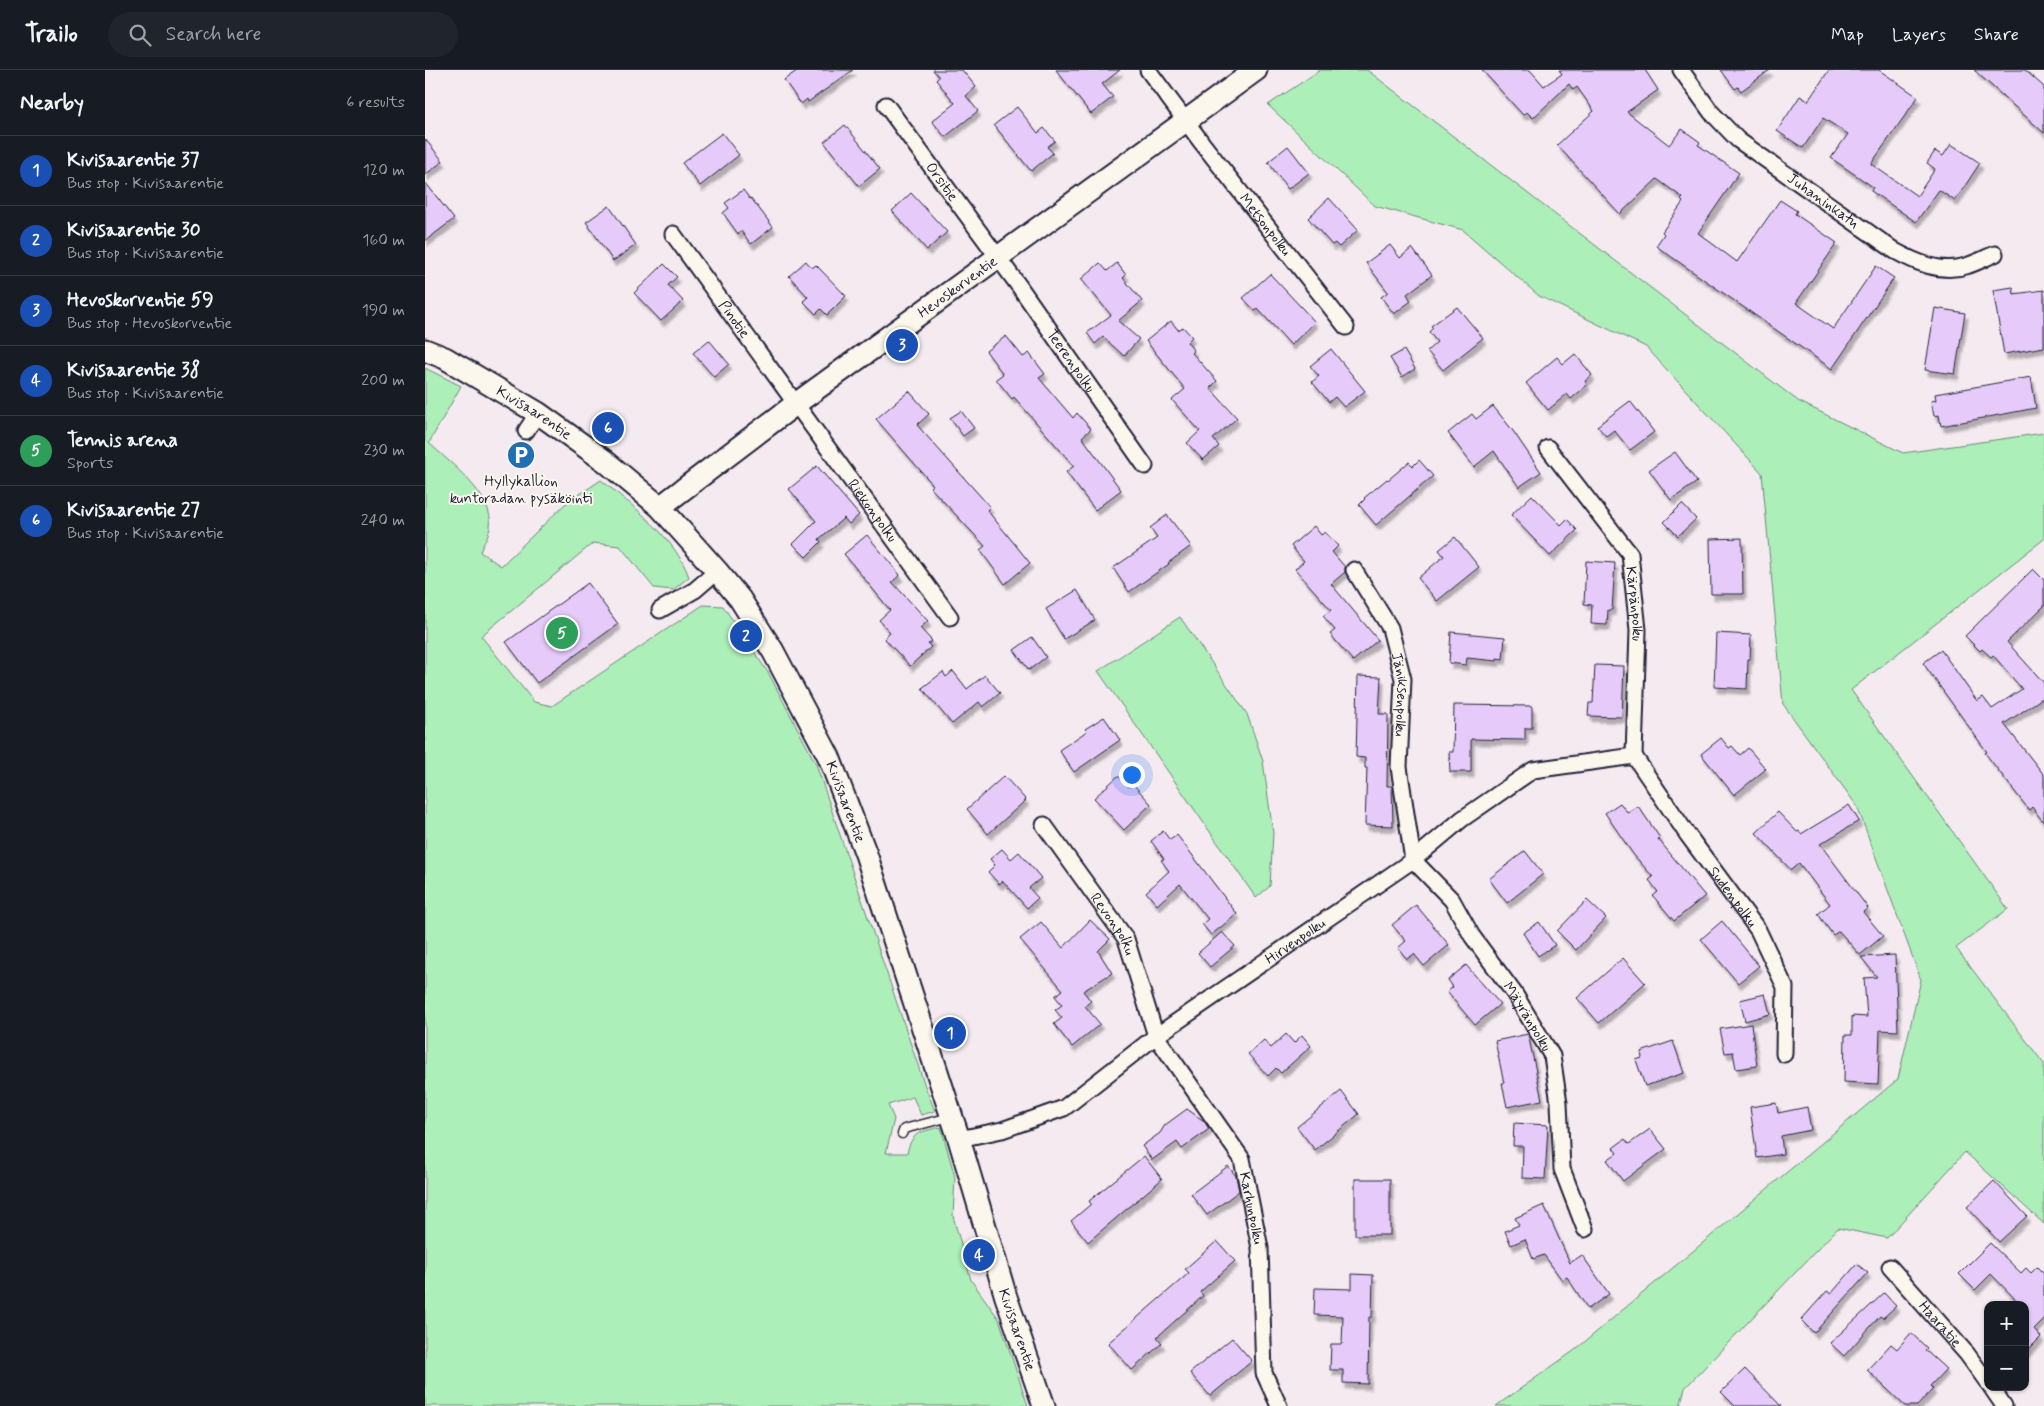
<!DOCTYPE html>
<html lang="en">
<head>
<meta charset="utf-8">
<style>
	:root { --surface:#171b24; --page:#20242c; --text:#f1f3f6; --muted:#9ea1a6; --line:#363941; --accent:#0b8043 }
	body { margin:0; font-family:Mynerve,sans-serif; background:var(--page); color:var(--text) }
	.controls { position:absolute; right:15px; bottom:15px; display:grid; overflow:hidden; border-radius:10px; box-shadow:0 1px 4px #0004 }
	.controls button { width:45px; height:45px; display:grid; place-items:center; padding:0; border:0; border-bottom:1px solid var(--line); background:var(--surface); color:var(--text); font:25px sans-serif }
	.you { position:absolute; left:706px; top:704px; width:18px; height:18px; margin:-12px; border:4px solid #fff; border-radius:50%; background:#1a73e8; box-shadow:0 0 0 8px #1a73e833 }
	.badge { display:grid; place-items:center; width:32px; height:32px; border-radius:50%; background:var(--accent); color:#fff; font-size:16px; font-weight:700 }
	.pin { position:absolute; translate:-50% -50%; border:2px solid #fff; box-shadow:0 1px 5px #0006 }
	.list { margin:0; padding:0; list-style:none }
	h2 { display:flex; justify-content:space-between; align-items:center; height:65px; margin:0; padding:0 20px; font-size:21px }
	h2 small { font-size:16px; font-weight:400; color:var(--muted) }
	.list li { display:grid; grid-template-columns:32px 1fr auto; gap:15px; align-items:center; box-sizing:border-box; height:70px; padding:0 20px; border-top:1px solid var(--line) }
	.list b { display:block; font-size:19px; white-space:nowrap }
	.list p { margin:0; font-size:16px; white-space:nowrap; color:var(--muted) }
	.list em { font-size:16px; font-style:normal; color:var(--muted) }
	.icon { flex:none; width:28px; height:28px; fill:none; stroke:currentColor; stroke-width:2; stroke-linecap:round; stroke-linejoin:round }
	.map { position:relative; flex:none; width:1619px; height:1336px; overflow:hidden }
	header { display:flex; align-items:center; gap:30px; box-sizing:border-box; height:70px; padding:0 25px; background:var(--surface); border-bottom:1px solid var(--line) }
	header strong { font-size:24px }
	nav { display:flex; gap:28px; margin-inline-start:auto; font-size:18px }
	.search { width:350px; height:45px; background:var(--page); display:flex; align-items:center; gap:12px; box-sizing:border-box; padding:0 18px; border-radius:28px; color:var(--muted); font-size:19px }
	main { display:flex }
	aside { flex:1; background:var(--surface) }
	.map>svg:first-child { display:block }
	.green { fill:#adefb8; stroke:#68887a }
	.building { fill:#e6cbfa; stroke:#22223b; filter:url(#shadow) }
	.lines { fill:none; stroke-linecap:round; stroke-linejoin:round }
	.lane-casing { stroke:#22223b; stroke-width:11 }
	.street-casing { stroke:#22223b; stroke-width:19 }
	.secondary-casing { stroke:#22223b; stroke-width:25 }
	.lane { stroke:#fbf7ec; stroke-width:8 }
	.street { stroke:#fbf7ec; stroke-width:15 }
	.secondary { stroke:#fbf7ec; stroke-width:21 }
	.labels { text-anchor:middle; stroke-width:4; stroke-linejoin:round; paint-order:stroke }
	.street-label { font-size:15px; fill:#22223b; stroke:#fbf7ec }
	.poi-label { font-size:15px; fill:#22223b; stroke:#fbf7ec }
</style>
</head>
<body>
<header>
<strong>Trailo</strong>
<div class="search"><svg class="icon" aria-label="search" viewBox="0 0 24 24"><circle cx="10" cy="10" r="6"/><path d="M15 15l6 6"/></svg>Search here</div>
<nav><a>Map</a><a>Layers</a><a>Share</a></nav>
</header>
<main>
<aside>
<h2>Nearby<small>6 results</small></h2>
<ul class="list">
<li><span class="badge" style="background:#1a4fb4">1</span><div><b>Kivisaarentie 37</b><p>Bus stop · Kivisaarentie</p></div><em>120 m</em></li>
<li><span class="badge" style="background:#1a4fb4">2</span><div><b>Kivisaarentie 30</b><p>Bus stop · Kivisaarentie</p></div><em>160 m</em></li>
<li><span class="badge" style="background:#1a4fb4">3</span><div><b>Hevoskorventie 59</b><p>Bus stop · Hevoskorventie</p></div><em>190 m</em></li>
<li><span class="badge" style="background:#1a4fb4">4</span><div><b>Kivisaarentie 38</b><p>Bus stop · Kivisaarentie</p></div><em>200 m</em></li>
<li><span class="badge" style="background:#2e9e5b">5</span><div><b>Tennis arena</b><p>Sports</p></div><em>230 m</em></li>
<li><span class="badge" style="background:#1a4fb4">6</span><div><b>Kivisaarentie 27</b><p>Bus stop · Kivisaarentie</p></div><em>240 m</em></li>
</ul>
</aside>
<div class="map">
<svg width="1619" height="1336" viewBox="0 0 1619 1336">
	<defs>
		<filter id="shadow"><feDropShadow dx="3" dy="5.5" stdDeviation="1" flood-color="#0004"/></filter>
	</defs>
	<rect width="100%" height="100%" fill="#f5eaf0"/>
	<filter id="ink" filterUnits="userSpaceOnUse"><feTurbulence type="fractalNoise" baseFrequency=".02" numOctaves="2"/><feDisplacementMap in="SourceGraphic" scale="10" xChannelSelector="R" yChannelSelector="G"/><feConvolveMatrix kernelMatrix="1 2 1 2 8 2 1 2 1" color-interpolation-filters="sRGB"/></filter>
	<g filter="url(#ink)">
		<g class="green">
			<polygon points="895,0 942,0 1373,331 1478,383 1619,363 1619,469 1426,620 1583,839 1531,878 1619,994 1619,1154 1540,1082 1462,1168 1413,1158 1260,1318 1255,1336 1071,1336 1150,1280 1473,1009 1496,910 1432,736 1358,634 1337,403 1221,277 1114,226 1038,160 950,136 843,35"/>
			<path d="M0 298 36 316 4 373C24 392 70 426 65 457 64 465 58 474 55 482L76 496 140 434 176 410C208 436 250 467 264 507L248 520 229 518 195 476 168 473 56 566 109 632 127 636 278 535 298 536 344 604 391 694 501 1019 510 1041 496 1045 488 1027 463 1035 469 1049 461 1083H482C487 1061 496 1062 516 1057L530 1107 528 1146 546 1210 574 1249 603 1336H0Z"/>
			<polygon points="755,547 822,644 838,691 848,763 845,816 831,828 673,601"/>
		</g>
		<g class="building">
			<polygon points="373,0 428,0 383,32 382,29 376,34 359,10"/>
			<polygon points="508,0 537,0 551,17 541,26 553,41 520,67 507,51 530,33 511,10 514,7"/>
			<polygon points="631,0 695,0 677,14 688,27 666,44"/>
			<polygon points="1057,0 1105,0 1119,16 1137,4 1134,0 1220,0 1233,20 1202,42 1244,75 1257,59 1275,72 1273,75 1314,103 1273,163 1312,192 1355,130 1372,141 1370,144 1412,173 1371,233 1408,259 1451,196 1469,208 1407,299 1231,176 1239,164 1237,162 1258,132 1256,130 1258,128 1232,109 1195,144 1132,75 1169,41 1152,17 1148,20 1144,14 1108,48 1102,42 1098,45"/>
			<polygon points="1296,0 1345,0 1316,21 1313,17 1310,19"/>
			<polygon points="1404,0 1454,0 1493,27 1446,94 1492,126 1510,99 1502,93 1510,81 1518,86 1526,74 1555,93 1530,131 1514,120 1491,152 1446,121 1448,117 1406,88 1423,64 1398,48 1378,78 1352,61 1375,26 1383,31"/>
			<polygon points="1549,0 1600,0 1619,17 1619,63"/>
			<polygon points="592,37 613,63 619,58 630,71 622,77 628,83 606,101 569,55"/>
			<polygon points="420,55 455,99 434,116 399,72"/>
			<polygon points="297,63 314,85 275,116 257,93"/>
			<polygon points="0,69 18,91 0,105"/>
			<polygon points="863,76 884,103 863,119 843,92"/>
			<polygon points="0,112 29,149 0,171"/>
			<polygon points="318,120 325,129 326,128 348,157 326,174 316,161 313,164 298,143 304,138 300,133"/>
			<polygon points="486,123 522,162 502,180 467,141"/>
			<polygon points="904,128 933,160 914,177 910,173 907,175 883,148"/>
			<polygon points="184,136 211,175 188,191 161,152"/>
			<polygon points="965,175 975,188 987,178 1007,205 982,224 986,231 969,244 956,227 963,222 941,193"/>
			<polygon points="381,191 387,198 391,195 421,226 402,245 396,239 391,244 378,231 383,227 364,206"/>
			<polygon points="675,193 682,201 692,193 701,205 698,208 717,231 693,251 714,269 699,286 678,267 670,274 662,263 686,245 656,209"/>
			<polygon points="239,194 252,207 243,215 258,231 236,251 209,223"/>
			<polygon points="845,204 890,252 866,275 833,239 830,241 818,228"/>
			<polygon points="1588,217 1589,224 1619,220 1619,277 1579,284 1568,220"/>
			<polygon points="1032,237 1058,268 1018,300 1002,281 1012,272 1004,262 1008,258 1006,256"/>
			<polygon points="1510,238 1540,243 1530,304 1500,300"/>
			<polygon points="746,251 753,260 758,257 767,267 762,272 769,281 767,283 792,311 785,318 812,348 788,369 794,376 778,390 762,373 775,361 747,330 760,319 721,271"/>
			<polygon points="581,266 598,287 604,283 620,304 614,308 648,348 652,343 666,359 657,367 696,420 670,440 641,402 649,396 589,327 587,329 571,309 578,304 561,281"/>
			<polygon points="284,270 304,294 289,307 268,283"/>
			<polygon points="906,279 940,321 919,337 910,327 904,332 887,312 894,306 885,296"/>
			<polygon points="979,280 990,299 977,307 965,288"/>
			<polygon points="1150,284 1167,305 1160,311 1162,315 1146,329 1142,324 1123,340 1101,313 1132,287 1138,294"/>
			<polygon points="1606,307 1611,338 1516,356 1514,345 1509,346 1506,331 1511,330 1510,324"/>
			<polygon points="484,321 504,344 492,355 565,437 562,440 605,493 580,514 555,480 560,476 505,417 508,415 451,349"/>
			<polygon points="1205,331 1229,362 1205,380 1189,360 1181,366 1172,356"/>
			<polygon points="1068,336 1088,361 1116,402 1094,417 1069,381 1049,397 1023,363 1047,344 1051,349"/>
			<polygon points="536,341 549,358 538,366 525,348"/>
			<polygon points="1250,382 1272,412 1246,430 1224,400"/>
			<polygon points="994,390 1008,406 951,455 934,435 940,429 939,428 962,409 963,410 984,392 988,396"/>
			<polygon points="392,396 434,445 424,454 419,448 394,469 396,472 381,487 368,474 391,451 364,419"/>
			<polygon points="1107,425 1136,455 1142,449 1152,460 1125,486 1086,445"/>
			<polygon points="1257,434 1271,449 1253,466 1239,452"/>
			<polygon points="742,445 766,476 743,493 744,494 704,522 688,498 732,468 725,458"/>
			<polygon points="889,456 896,465 900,462 913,476 907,482 920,497 920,502 906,514 953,570 928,591 905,564 910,560 898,546 906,540 870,499 879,491 866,476"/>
			<polygon points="442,465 475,505 467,512 503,551 495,558 507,571 503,574 506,577 485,596 459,568 465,562 454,550 465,540 419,484"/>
			<polygon points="1030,467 1054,497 1012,531 993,508 1019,486 1014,480"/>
			<polygon points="1317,468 1318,524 1286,524 1285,469"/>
			<polygon points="1161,491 1190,493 1187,540 1183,540 1182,555 1166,554 1167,535 1159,534"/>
			<polygon points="1608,499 1619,510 1619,536 1582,572 1619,613 1619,627 1579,654 1619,705 1619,753 1607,737 1604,740 1560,683 1562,682 1498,593 1516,580 1552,631 1558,627 1567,639 1597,619 1568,585 1566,587 1557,579 1555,581 1540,566"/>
			<polygon points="163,513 193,554 112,613 81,572"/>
			<polygon points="652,520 670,550 639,569 621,539"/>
			<polygon points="1026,562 1080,567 1078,589 1072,588 1072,591 1042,588 1041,595 1024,593"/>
			<polygon points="1291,563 1326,565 1325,589 1323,589 1322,619 1289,617"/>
			<polygon points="607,567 621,587 604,600 589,580"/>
			<polygon points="1170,595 1199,596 1197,647 1163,646 1164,633 1168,633"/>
			<polygon points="528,601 542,619 560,605 575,623 558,637 554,632 527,654 497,618 518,602 521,607"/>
			<polygon points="933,606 956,607 954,644 963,644 962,716 967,716 968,756 940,755 942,698 940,698 940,688 931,687"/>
			<polygon points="1029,635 1107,636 1107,658 1100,658 1100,670 1046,669 1046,702 1025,702 1024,682 1028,682"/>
			<polygon points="679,647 695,670 649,702 634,680 662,661 660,659"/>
			<polygon points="1296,668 1304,678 1307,676 1315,685 1323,678 1341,699 1309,725 1276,684"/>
			<polygon points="579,706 601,730 563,764 542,739"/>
			<polygon points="693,706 704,717 708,714 726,734 699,760 669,728"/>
			<polygon points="1195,733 1203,743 1213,736 1235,768 1233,769 1280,826 1249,851 1228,826 1233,822 1224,810 1228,807 1208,784 1180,743"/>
			<polygon points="1424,735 1434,751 1395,774 1443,838 1438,842 1458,866 1435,885 1414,861 1408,865 1393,844 1405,834 1374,793 1366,800 1331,763 1353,742 1372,762 1374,761 1376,764"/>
			<polygon points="738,761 745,770 752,765 812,844 786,865 777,854 783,849 755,814 732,835 721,822 744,801 736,790 739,789 726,771"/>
			<polygon points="577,779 586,789 594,782 616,808 604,818 613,828 602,838 578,811 574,814 563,802 570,795 565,789"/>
			<polygon points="1100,781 1118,804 1082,833 1064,809"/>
			<polygon points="1162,830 1181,848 1151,880 1132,861"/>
			<polygon points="991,835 1024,875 999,896 989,884 982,889 973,878 981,871 967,855"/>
			<polygon points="665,850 685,869 673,881 687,903 658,921 666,931 660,936 675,954 647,977 629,954 637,948 630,940 637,935 630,926 638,920 595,869 616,852 638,878"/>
			<polygon points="1297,851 1334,896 1313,913 1276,869"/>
			<polygon points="1114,852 1130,875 1113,886 1098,863"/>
			<polygon points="797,862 810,876 785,897 773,883"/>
			<polygon points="1470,885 1473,961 1455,960 1453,1014 1419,1012 1420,965 1427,965 1427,946 1442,947 1439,908 1452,907 1436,887"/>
			<polygon points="1198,888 1220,913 1174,953 1152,928"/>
			<polygon points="1041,895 1075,934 1050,955 1022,922 1028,917 1023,910"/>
			<polygon points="1340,924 1345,944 1320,951 1315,930"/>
			<polygon points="1326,954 1332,996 1311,999 1308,982 1300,983 1295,959"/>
			<polygon points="861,964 869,973 877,965 886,976 856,1003 851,998 843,1006 823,984 839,970 846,978"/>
			<polygon points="1103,964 1117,1030 1082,1037 1077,1013 1079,1013 1070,971"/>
			<polygon points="1248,971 1259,1003 1220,1016 1211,990 1217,988 1216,982"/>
			<polygon points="916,1021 934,1044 890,1080 872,1057"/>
			<polygon points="1351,1033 1353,1043 1382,1037 1386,1060 1356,1066 1358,1084 1332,1088 1325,1037"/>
			<polygon points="762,1039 779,1051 784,1059 757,1079 752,1072 727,1090 717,1076 735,1063 740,1055"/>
			<polygon points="1089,1053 1123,1055 1120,1109 1097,1108 1098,1076 1088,1076"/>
			<polygon points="1225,1059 1241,1079 1198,1111 1182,1090 1192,1083 1188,1078 1200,1069 1204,1074"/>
			<polygon points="719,1086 737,1109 663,1172 646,1151 666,1134 664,1131"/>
			<polygon points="803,1096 811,1106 814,1121 782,1145 766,1124"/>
			<rect x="930" y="1109" width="35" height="56"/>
			<polygon points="1569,1111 1602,1146 1574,1172 1542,1137"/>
			<polygon points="1119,1135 1145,1193 1157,1185 1184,1224 1163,1239 1142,1207 1137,1210 1119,1185 1108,1189 1100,1169 1086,1175 1080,1161 1094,1155 1090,1148"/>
			<polygon points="792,1171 810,1191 775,1222 778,1226 732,1267 737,1273 707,1300 683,1273 764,1203 760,1199"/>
			<polygon points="1565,1173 1596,1203 1601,1198 1606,1203 1612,1197 1619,1204 1619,1249 1609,1259 1616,1267 1600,1283 1600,1235 1596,1235 1566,1204 1550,1220 1534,1204"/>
			<polygon points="1432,1194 1443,1203 1389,1263 1376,1250 1402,1221 1406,1224"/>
			<polygon points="927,1204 948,1205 947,1247 944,1247 943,1314 918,1313 918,1300 905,1300 906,1274 917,1274 918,1246 889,1245 890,1218 927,1219"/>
			<polygon points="1459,1223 1471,1236 1458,1248 1455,1246 1419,1286 1405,1273"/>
			<polygon points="1486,1263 1502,1278 1500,1280 1521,1299 1505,1316 1508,1319 1492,1336 1480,1336 1442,1300 1466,1274 1472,1279"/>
			<polygon points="807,1268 827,1291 785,1326 765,1303"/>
			<polygon points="1320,1299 1356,1336 1310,1336 1296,1322"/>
		</g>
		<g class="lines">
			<defs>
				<polyline id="lane" points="477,1064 479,1059 525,1047"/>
				<g id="street">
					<path id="s1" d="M723 0 777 73 921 257"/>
					<path id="s2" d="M1256 0 1286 42 1313 70 1470 181C1490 192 1516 204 1541 196 1551 193 1560 188 1570 184"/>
					<path id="s3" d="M461 35 594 216 720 396"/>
					<path id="s4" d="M248 164 525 547"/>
					<polyline points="101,361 113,343"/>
					<path id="s5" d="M1123 378 1205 484 1213 560 1209 686"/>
					<path id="s6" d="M929 500 965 558 978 609 974 697 988 790 1027 830 1047 866 1089 923 1127 986 1134 1033 1137 1099 1160 1159"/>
					<polyline points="235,540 270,520 292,501"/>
					<path id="s7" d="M1209 686 1262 764 1333 860 1360 917 1359 984"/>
					<path id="s8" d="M619 755 701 869 731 966 817 1089 835 1178 839 1303 854 1336"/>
					<path id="s9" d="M534 1069 577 1060 639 1038 731 966 988 790 1037 749 1108 700 1209 686"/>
					<path id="s10" d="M1465 1197 1542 1284 1563 1313"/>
					<polyline points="1566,1317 1579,1336"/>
				</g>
				<g id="secondary">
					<path id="s11" d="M0 280 20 288 113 343 180 391 235 437 292 501 315 529 348 581 404 687 441 784 534 1069 581 1227 619 1336"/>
					<path id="s12" d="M235 437 372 333 831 0"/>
				</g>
			</defs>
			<use href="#lane" class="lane-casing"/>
			<use href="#street" class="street-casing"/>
			<use href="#secondary" class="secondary-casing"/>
			<use href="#lane" class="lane"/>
			<use href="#street" class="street"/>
			<use href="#secondary" class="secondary"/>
		</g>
	</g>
	<defs>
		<symbol id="parking-disc" viewBox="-11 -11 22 22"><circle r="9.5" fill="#1f6fb2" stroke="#fbf7ec"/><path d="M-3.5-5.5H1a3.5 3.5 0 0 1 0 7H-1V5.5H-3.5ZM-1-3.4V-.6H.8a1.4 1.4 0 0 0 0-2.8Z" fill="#fff"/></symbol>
	</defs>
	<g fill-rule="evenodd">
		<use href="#parking-disc" x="80" y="369" width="32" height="32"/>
	</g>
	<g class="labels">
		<g class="street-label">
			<text dy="5" stroke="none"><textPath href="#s3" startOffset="95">Orsitie</textPath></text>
			<text dy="5" stroke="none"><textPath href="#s2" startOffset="195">Juhaninkatu</textPath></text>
			<text dy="5" stroke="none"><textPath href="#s1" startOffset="194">Metsonpolku</textPath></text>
			<text dy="5" stroke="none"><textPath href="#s12" startOffset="370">Hevoskorventie</textPath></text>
			<text dy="5" stroke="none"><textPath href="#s4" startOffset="105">Pinotie</textPath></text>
			<text dy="5" stroke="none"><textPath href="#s3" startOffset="316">Teerenpolku</textPath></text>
			<text dy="5" stroke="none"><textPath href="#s11" startOffset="126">Kivisaarentie</textPath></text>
			<text dy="5" stroke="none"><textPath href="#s4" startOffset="341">Riekonpolku</textPath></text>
			<text dy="5" stroke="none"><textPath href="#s5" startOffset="184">Kärpänpolku</textPath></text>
			<text dy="5" stroke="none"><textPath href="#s6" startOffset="136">Jäniksenpolku</textPath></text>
			<text dy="5" stroke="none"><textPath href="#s11" startOffset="635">Kivisaarentie</textPath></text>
			<text dy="5" stroke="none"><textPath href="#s7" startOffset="172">Sudenpolku</textPath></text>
			<text dy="5" stroke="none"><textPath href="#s8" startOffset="121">Revonpolku</textPath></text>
			<text dy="5" stroke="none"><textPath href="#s9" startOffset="395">Hirvenpolku</textPath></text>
			<text dy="5" stroke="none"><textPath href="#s6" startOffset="498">Mäyränpolku</textPath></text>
			<text dy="5" stroke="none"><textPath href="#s8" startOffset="442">Karhunpolku</textPath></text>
			<text dy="5" stroke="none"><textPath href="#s10" startOffset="76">Haaratie</textPath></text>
			<text dy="5" stroke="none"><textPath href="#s11" startOffset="1190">Kivisaarentie</textPath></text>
		</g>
		<g class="poi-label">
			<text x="96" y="416">Hyllykallion<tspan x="96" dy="17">kuntoradan pysäköinti</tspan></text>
		</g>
	</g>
</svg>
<div class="controls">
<button>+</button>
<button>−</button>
</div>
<div class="you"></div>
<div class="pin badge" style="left:525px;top:963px;background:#1a4fb4">1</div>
<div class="pin badge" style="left:321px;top:566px;background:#1a4fb4">2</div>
<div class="pin badge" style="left:477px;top:275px;background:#1a4fb4">3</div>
<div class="pin badge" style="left:554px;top:1185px;background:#1a4fb4">4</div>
<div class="pin badge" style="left:137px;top:563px;background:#2e9e5b">5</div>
<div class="pin badge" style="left:183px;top:358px;background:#1a4fb4">6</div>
</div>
</main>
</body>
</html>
